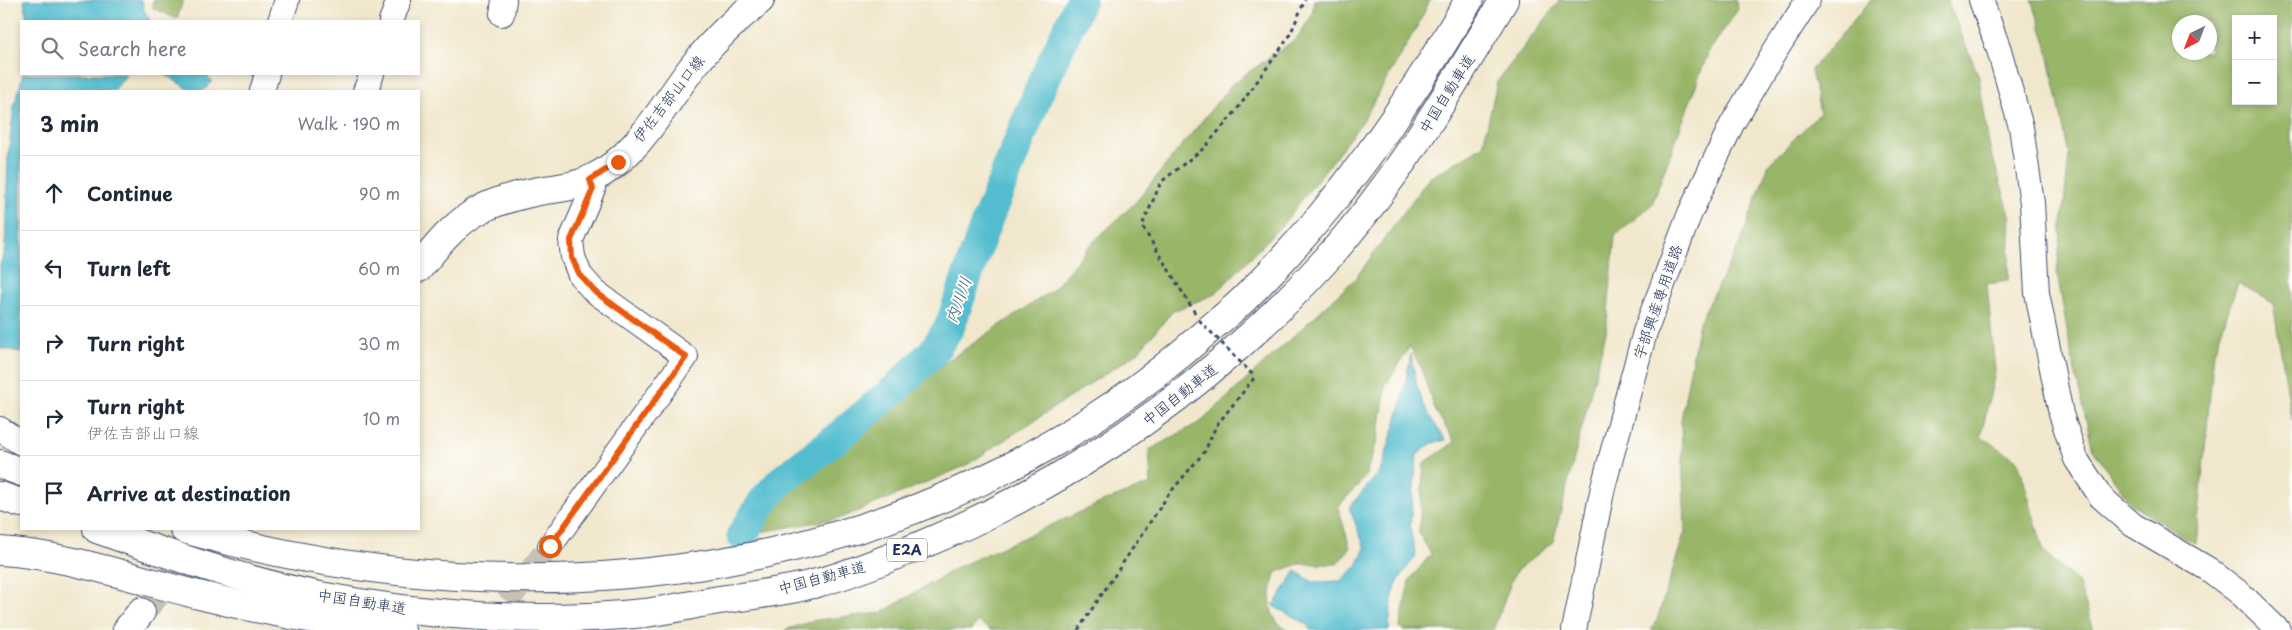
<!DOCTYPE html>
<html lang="en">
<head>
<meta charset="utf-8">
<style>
	:root { --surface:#fff; --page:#f2f2f3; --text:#1f2937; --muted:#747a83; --line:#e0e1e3 }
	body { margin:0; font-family:"Playpen Sans","Klee One",sans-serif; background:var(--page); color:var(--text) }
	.controls { position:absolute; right:15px; top:15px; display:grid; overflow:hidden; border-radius:0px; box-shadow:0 2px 8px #0003 }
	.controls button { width:45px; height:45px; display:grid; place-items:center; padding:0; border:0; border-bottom:1px solid var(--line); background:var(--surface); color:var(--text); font:25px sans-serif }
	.compass { position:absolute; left:2172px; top:15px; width:45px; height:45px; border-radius:50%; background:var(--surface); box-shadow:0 2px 8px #0003; rotate:222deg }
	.stop { position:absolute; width:15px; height:15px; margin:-11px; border:4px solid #ea580c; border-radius:50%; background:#fff }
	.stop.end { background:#ea580c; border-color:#fff; box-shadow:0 1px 5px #0008 }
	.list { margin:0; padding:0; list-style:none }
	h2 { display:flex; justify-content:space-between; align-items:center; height:65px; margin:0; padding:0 20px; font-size:21px }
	h2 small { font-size:16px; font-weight:400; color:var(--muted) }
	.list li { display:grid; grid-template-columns:32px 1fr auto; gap:15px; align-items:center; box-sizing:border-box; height:75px; padding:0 20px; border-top:1px solid var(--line) }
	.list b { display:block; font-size:19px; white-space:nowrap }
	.list p { margin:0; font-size:16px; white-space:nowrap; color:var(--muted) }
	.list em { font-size:16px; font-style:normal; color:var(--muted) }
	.icon { flex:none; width:28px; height:28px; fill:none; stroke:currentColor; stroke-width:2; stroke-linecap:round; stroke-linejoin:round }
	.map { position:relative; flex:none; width:2292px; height:630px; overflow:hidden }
	.search { position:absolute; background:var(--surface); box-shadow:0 2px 8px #0003; left:20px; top:20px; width:400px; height:55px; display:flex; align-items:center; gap:12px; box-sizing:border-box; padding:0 18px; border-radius:0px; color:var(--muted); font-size:19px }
	.panel { position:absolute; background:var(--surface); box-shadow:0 2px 8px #0003; left:20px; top:90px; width:400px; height:440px; border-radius:0px }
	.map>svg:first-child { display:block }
	.forest { fill:#98b668; stroke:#5a7263; fill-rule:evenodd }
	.water { fill:#53bdcf; stroke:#377696 }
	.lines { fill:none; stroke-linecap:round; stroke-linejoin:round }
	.river { stroke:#53bdcf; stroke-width:31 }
	.minor-tunnel { stroke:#c6c2b6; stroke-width:24; stroke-dasharray:24 12; stroke-linecap:butt }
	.major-tunnel { stroke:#c6c2b6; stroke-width:28; stroke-dasharray:28 14; stroke-linecap:butt }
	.minor-casing { stroke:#3b4b6e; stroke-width:26 }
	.major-casing { stroke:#3b4b6e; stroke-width:30 }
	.highway-casing { stroke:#3b4b6e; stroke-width:30 }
	.path { stroke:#3b4b6e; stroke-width:3; stroke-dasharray:4 4; stroke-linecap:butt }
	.minor { stroke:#fff; stroke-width:24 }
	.major { stroke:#fff; stroke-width:28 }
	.highway { stroke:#fff; stroke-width:28 }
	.path-bridge { stroke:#3b4b6e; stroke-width:3; stroke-dasharray:4 4; stroke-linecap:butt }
	.route { stroke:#ea580c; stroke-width:6 }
	.labels { text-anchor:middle; stroke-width:4; stroke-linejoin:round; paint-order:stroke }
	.shield { fill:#fdfcf7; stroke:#5f6c8c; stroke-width:1 }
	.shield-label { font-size:14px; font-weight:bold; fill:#1b2f5e }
	.street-label { font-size:15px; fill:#1b2f5e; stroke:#fdfcf7 }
	.water-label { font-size:16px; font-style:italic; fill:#2c5a80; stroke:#fdfcf7 }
</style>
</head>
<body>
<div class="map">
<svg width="2292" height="630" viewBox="0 0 2292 630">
	<rect width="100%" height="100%" fill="#fdfcf7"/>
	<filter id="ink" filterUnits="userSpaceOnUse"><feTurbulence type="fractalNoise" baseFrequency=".02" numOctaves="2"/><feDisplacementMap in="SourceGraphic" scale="10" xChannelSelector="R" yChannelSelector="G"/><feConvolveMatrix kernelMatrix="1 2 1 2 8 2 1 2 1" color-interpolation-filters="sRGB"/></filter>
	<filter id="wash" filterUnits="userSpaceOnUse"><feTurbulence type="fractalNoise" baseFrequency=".0096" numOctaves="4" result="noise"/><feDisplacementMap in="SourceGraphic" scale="20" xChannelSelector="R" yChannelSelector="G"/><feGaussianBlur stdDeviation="1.12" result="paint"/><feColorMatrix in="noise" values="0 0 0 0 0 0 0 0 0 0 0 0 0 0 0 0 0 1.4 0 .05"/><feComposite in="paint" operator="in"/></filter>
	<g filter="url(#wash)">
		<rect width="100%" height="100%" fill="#f1e7cc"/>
		<g class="forest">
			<polygon points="153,0 183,0 177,19 153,8"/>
			<polygon points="1314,0 1430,0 1419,23 1362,122 1283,224 1215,294 1173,311 1137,353 965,466 841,518 760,532 767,508 807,473 931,372 1054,289 1089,246 1135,203 1232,84 1296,39 1312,16"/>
			<path d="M1560 0H1735L1738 9 1708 53 1652 204 1615 236 1606 332 1553 542 1515 572 1493 630H1403L1400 627 1409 581 1431 554 1419 533 1424 463 1455 442 1435 410 1421 368 1410 346 1386 385 1378 438 1365 477 1338 507 1350 548 1337 564H1298L1275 573C1270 597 1264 615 1287 630H990L978 621 971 630H785L816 620 881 613 958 567 1105 501 1151 484 1149 450 1202 421 1355 279 1429 178 1483 146 1497 82Z"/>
			<polygon points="1871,0 1947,0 1979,77 1989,145 2011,218 2008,281 1987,284 1995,372 1981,436 2018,461 2044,552 2078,582 2094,630 1651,630 1657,620 1685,531 1681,420 1699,322 1741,241 1769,164 1820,113 1811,70"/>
			<path d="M2032 0H2292V420L2273 303 2238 283 2214 352 2196 544 2132 505 2093 450 2073 363 2057 273 2069 155 2046 43ZM2236 19H2273V101H2236ZM2210 22V52H2180V22Z"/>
		</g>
		<g class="water">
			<polygon points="24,0 142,0 143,8 150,21 27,21"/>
			<polygon points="23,74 127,74 114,91 21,91 21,352 0,348 0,265 5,248 8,159 14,106"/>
			<polygon points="164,74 206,74 212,82 203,91 192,91"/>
			<path d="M1411 354C1417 393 1422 408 1446 440L1432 443 1417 455 1410 528 1416 557C1392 584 1392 594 1389 630H1310L1307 624 1273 606 1296 571 1313 582 1340 581 1357 566 1365 548 1349 507 1380 472 1401 406Z"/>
		</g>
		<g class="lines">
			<polyline class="river" points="742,535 764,500 781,481 833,441 894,390 933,352 950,326 983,231 1041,86 1081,0"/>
		</g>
	</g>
	<g filter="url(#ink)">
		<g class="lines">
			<polyline class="minor-tunnel" points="485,630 550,546"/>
			<polyline class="major-tunnel" points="141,612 213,529"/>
			<defs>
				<g id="minor">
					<polyline points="1981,0 1999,50 2021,127 2032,203 2037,293 2061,414 2076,459 2101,497 2133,525 2208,569 2241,594 2278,630"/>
					<polyline points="502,14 504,0"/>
					<polyline points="280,21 287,0"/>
					<polyline points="391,21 399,0"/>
					<polyline points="262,91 267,74"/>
					<polyline points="365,91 372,74"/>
					<polyline points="0,429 21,443"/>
					<polyline points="550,546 686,357 594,291 580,275 573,257 571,240 593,189 590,180"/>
					<polyline points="1574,630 1603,487 1645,332 1690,213 1732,124 1774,53 1808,0"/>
				</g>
				<g id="major">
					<path d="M419 268C459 218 475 204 539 191 556 188 577 187 591 179 638 157 664 103 695 64 714 40 736 19 760 0"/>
					<polyline points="127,630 141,612"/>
				</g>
				<g id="highway">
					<polyline points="0,464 21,472"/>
					<polyline points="0,496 21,503"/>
					<path d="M97 529C170 555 244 581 320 596 421 616 543 624 644 613 669 610 694 604 719 600 751 595 785 592 817 583 852 574 886 559 919 546 1075 481 1211 386 1325 261 1396 182 1450 90 1504 0"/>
					<path d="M184 529C536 630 927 581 1205 333 1221 319 1237 307 1251 292 1338 206 1407 106 1469 0"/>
					<path d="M0 551C68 555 134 579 199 595 266 612 332 624 401 630"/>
				</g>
			</defs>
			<use href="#minor" class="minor-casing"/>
			<use href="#major" class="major-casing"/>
			<use href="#highway" class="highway-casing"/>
			<g class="path">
				<polyline points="1195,313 1142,226 1161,182 1204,148 1236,111 1289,37 1305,0"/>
				<polyline points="1078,630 1169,494 1205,451 1216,426 1255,377"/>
			</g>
			<use href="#minor" class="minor"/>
			<use href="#major" class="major"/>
			<use href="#highway" class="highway"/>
			<polyline class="path-bridge" points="1199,320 1255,377"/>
		</g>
	</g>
	<g class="lines" filter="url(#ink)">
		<polyline class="route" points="550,546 686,357 594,291 580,275 572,258 571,240 593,189 590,180 618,162"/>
	</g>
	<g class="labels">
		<rect class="shield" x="887" y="538.5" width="40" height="23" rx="4"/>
		<g class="shield-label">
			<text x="907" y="555">E2A</text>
		</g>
		<g class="street-label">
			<text transform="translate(1447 94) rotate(-58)" y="5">中国自動車道</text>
			<text transform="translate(669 99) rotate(-52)" y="5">伊佐吉部山口線</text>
			<text transform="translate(1658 302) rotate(-71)" y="5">宇部興産専用道路</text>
			<text transform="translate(1180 395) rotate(-38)" y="5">中国自動車道</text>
			<text transform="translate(822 578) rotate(-15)" y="5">中国自動車道</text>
			<text transform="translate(362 602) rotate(9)" y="5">中国自動車道</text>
		</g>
		<g class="water-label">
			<text transform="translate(958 300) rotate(-70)" y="6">内川川</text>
		</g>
	</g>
</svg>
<div class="controls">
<button>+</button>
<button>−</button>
</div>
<svg class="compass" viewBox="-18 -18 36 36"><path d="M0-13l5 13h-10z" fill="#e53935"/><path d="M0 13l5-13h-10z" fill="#747a83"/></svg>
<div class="stop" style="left:550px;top:546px"></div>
<div class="stop end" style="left:618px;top:162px"></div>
<div class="search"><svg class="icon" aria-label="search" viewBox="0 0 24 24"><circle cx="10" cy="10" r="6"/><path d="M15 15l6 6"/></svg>Search here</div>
<section class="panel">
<h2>3 min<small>Walk · 190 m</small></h2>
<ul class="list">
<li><svg class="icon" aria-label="ahead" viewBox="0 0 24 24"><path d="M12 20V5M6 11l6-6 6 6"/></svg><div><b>Continue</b></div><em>90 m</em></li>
<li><svg class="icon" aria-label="left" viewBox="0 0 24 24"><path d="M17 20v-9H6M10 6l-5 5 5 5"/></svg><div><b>Turn left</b></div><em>60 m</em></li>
<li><svg class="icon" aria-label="right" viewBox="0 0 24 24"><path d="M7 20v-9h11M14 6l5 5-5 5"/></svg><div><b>Turn right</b></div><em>30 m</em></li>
<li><svg class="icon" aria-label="right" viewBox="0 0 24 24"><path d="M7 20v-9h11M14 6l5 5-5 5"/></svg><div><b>Turn right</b><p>伊佐吉部山口線</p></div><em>10 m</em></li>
<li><svg class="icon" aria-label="arrive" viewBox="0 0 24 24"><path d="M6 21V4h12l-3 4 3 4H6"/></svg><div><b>Arrive at destination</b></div></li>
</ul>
</section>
</div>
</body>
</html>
